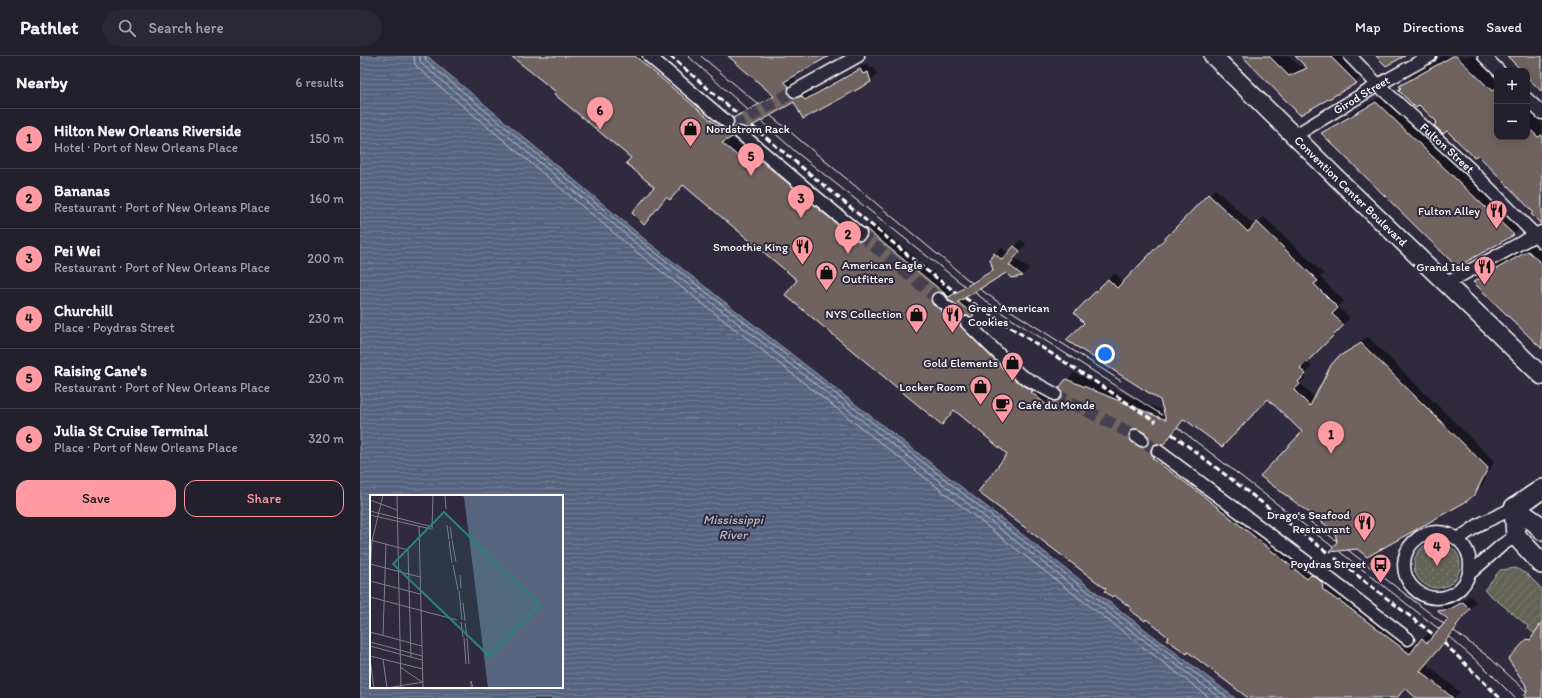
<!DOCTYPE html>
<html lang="en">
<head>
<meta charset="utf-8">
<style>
	:root { --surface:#23202e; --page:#2b2836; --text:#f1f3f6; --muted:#a3a3aa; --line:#403e4a; --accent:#ff9aa2 }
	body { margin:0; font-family:Itim,sans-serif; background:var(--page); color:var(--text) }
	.controls { position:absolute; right:12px; top:12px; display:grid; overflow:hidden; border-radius:8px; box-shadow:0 4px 16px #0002 }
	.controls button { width:36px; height:36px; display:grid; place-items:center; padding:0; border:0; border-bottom:1px solid var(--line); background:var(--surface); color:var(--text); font:20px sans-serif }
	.you { position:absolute; left:745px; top:298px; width:14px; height:14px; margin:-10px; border:3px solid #fff; border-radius:50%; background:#1a73e8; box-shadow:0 0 0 6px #1a73e833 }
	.badge { display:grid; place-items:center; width:26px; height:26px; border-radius:50%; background:var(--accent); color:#111; font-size:13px; font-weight:700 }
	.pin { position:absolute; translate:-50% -33px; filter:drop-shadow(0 1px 2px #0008) }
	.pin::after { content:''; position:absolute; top:21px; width:14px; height:12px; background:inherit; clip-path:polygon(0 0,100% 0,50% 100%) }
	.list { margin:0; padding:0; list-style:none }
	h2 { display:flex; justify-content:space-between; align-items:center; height:52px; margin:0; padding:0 16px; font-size:17px }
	h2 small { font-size:13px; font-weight:400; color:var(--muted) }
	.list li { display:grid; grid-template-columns:26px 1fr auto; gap:12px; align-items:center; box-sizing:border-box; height:60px; padding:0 16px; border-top:1px solid var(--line) }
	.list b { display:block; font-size:15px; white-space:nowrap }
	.list p { margin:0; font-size:13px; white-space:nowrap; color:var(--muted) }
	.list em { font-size:13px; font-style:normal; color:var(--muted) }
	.actions { display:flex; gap:8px; padding:12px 16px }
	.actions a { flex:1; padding:9px 0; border:1px solid var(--accent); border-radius:12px; text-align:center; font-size:14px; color:var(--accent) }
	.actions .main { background:var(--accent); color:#111 }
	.icon { flex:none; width:22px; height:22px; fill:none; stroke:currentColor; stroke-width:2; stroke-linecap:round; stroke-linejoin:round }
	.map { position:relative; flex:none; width:1182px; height:642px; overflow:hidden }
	header { display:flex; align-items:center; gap:24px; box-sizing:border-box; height:56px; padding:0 20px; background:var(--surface); border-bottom:1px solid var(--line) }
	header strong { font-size:19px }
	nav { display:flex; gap:22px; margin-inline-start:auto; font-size:14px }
	.search { width:280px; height:36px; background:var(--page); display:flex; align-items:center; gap:10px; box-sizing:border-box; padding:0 14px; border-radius:22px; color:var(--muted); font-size:15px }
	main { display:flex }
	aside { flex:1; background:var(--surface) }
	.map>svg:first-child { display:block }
	.park { fill:url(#park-dots); stroke:#b1b2aa }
	.garden { fill:url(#garden-furrows); stroke:#b1b2aa }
	.water { fill:url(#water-rules); stroke:#9aa2b3; fill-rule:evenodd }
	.shadow { fill:#0007; fill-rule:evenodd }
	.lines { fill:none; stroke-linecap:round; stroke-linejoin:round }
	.shore { stroke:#bcc1cc; stroke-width:1 }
	.building { fill:#6f625e; stroke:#fff; fill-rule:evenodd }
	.street-tunnel { stroke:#443f50; stroke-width:12; stroke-dasharray:12 6; stroke-linecap:butt }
	.street-casing { stroke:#fff; stroke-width:15 }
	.secondary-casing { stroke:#fff; stroke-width:20 }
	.primary-casing { stroke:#fff; stroke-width:22 }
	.street { stroke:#2f2a3d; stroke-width:12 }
	.secondary { stroke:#2f2a3d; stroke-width:17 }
	.primary { stroke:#2f2a3d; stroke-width:19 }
	.tram { stroke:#fff; stroke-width:1 }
	.rail { stroke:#fff; stroke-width:3; stroke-dasharray:6 3; stroke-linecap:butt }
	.labels { text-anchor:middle; stroke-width:4; stroke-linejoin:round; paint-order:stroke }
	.street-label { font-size:12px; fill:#fff; stroke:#2f2a3d }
	.poi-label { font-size:12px; fill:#fff; stroke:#2f2a3d; text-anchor:end }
	.water-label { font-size:13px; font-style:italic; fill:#b3b9c6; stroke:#2f2a3d }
	.inset-river { fill:none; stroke:#576480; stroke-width:2 }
	.inset-road { fill:none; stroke:#827f8b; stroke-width:1 }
	.view { fill:#27847c; fill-opacity:0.15; stroke:#27847c; stroke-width:2 }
	.inset-edge { fill:none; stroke:#fff; stroke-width:2 }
</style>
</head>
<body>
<header>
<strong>Pathlet</strong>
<div class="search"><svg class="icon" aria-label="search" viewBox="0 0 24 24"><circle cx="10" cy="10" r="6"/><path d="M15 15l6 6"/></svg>Search here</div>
<nav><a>Map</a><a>Directions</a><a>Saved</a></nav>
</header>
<main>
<aside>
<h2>Nearby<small>6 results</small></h2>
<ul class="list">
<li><span class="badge">1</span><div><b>Hilton New Orleans Riverside</b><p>Hotel · Port of New Orleans Place</p></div><em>150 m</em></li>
<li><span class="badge">2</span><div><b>Bananas</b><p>Restaurant · Port of New Orleans Place</p></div><em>160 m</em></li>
<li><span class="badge">3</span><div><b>Pei Wei</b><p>Restaurant · Port of New Orleans Place</p></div><em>200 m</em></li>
<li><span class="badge">4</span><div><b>Churchill</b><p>Place · Poydras Street</p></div><em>230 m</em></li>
<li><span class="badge">5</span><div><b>Raising Cane's</b><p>Restaurant · Port of New Orleans Place</p></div><em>230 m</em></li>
<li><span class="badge">6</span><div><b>Julia St Cruise Terminal</b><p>Place · Port of New Orleans Place</p></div><em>320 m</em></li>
</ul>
<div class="actions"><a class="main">Save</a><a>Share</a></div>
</aside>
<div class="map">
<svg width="1182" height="642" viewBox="0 0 1182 642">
	<defs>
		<pattern id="park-dots" width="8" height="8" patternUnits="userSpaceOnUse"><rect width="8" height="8" fill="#636456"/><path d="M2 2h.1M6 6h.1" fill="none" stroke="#7a7b6f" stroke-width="1.8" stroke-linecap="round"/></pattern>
		<pattern id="garden-furrows" width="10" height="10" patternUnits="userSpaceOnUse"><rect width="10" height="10" fill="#636456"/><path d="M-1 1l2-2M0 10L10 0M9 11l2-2" fill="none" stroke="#7a7b6f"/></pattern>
		<pattern id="water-rules" width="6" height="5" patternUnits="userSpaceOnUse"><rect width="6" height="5" fill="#576480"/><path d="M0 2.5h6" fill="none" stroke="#707b93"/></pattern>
	</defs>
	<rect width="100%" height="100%" fill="#2f2a3d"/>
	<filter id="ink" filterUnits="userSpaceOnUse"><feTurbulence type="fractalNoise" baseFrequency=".025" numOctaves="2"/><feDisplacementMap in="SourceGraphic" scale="8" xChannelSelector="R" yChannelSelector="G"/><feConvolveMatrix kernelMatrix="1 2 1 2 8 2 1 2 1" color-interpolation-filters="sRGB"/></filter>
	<g filter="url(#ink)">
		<circle class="park" cx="1077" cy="509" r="23"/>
		<polygon class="garden" points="1156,512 1168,519 1182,533 1182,583 1167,572 1168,570 1124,534 1140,514"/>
		<path class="water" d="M0 0H67L288 186 728 530 875 642H0ZM11 440H202V631H11Z"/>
		<g class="shadow">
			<path d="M153 0H289L372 67H375L374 63 381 56 414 38 370 0H467L432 20 435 23 434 28 437 35 448 34 452 38 507 7 510 13 514 10 517 18 511 25 444 62 435 45 379 69 380 73 370 81 396 103 406 97 502 178 508 179 507 173 513 166 596 235 634 212 631 203 641 191 649 197 661 184 666 188 655 202 669 213 663 219 651 220 646 216 606 240 620 252 611 260 607 259 606 261 661 318 698 338 703 339 707 324 714 317 804 355 801 343 716 257 755 217 764 226 855 133 895 170 904 161 964 218 960 221 984 245 978 251 990 262 946 306 952 311 944 319 946 321 940 327 955 342 972 309 986 295 1008 281 1134 405 1122 430 1107 444 997 492 978 487 976 476 943 376 908 342 825 362 809 381 797 387 799 393 1056 591 1069 576 1074 581 1089 563 1079 555 1085 549 1098 547 1110 540 1116 546 1102 563 1103 564 1066 608 1100 636 1095 642H1058L1045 632 1037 642H890L747 533 649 398 595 353 582 367 438 224 323 128 306 140 284 167 296 131 272 102 197 36ZM443 41 449 46 443 43ZM577 235 583 236 588 240 590 244 597 248V254L591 252 578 240ZM775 373H780L787 377 791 385H789L778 380Z"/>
			<polygon points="883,0 929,0 940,11 945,9 936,0 990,0 1006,16 996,26 940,58"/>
			<polygon points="1083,0 1125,0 1137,15 1137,81 1167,81 1167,42 1182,57 1182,167 1175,156 1118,98 1078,66 1041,30 1055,16"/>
			<polygon points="1024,39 1160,172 1153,179 962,77 969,70"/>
			<polygon points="1182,182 1182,292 1115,226 1129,212"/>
			<polygon points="1182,569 1182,642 1163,642 1168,634 1168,583"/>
		</g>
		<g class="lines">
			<g class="shore">
				<polyline points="54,0 55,8 59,13 279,198 719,542 850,642"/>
				<polyline points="60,0 60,5 63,9 283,193 723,538 860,642"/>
				<polyline points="65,0 66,5 286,189 726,534 868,642"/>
			</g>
		</g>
		<g class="building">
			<path d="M151 0H275L359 71 360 70 366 73 373 71 374 67 373 62 414 40 368 0H469L424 26 429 30 428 35 431 41 435 42 441 40 445 44 500 13 503 18 508 16 511 26 443 63 434 46 387 73 382 70H377L373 75 374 80 362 87 389 109 399 103 496 184 502 185 505 183 507 179 505 172 589 241 633 214 630 203 634 197 642 204 654 190 660 195 649 209 663 220 651 222 646 217 598 246 614 259 612 261 605 260 602 262 600 269 602 272 655 324 673 335 671 336 687 349 690 344 696 345 701 342 702 337 699 332 706 323 806 364 800 344 706 284 724 267 714 257 748 223 757 232 848 138 888 176 897 166 958 225 954 228 978 252 972 258 984 269 940 313 946 318 938 326 940 328 934 334 950 350 971 309 978 301 1001 287 1128 412 1115 438 1107 445 1007 501 997 493 969 496 977 486 975 476 900 420 942 376 908 343 862 391 824 363 803 389 798 388 792 390 791 395 793 401 792 402 841 438 947 523 951 519 955 520 962 527 963 534 978 545 979 544 1050 598 1062 582 1067 587 1088 563 1077 555 1090 553 1103 546 1110 553 1096 570 1097 571 1060 615 1093 642H1056L1045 632 1037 642H888L828 596 827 598 806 583 808 581 786 563 785 565 770 554 771 552 754 539 752 541 744 535 746 533 618 436 647 398 594 354 582 369 425 239 437 224 323 129 310 144 306 141 284 169 272 157 294 131 266 107 271 102 194 38 196 36ZM575 236 582 237 587 240 589 245 596 249 597 253 594 259 587 260 582 256 581 253 573 249 571 242ZM772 373H777L786 378 789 384 788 388 781 391 772 386 769 380Z"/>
			<polygon points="882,0 909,0 929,20 947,12 935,0 970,0 997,27 940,59"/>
			<polygon points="1016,0 1045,0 1026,10"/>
			<polygon points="1093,0 1096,0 1132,35 1137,31 1137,81 1167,81 1167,70 1178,81 1182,79 1182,169 1171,158 1173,156 1118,99 1114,101 1087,75 1083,78 1074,69 1077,66 1059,49 1056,52 1038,34 1041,32 1039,30"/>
			<polygon points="1147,0 1182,0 1182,36 1167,21 1167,15 1162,15"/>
			<polygon points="1016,46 1154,179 1097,211 961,77"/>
			<polygon points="1168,195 1182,208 1182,293 1113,226"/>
			<polygon points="1182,566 1182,642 1164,642 1167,634 1165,628 1148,603 1167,583 1170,584"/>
		</g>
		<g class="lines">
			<g class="street-tunnel">
				<polyline points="373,70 435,35"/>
				<polyline points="500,178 578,243"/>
				<polyline points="590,253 607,267"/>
				<polyline points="695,338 776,380"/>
				<polyline points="782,384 798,395"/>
			</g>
			<defs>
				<g id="street">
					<polyline points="289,0 367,66"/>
					<path id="s1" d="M990 0 1018 29 1109 112 1182 186"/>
					<polyline points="1124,0 1139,15"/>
					<polyline points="435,35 498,0"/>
					<polyline points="1167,43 1182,57"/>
					<polyline points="380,77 500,178"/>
					<path id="s2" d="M934 80 1018 29 1070 0"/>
					<polyline points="1087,227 1181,176"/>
					<polyline points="578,243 582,246"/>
					<polyline points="588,252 590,253"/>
					<polyline points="607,267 660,319 695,338"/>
					<polyline points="776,380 782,384"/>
					<polyline points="798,395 956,513"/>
					<circle cx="1077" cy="509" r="33"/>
					<polyline points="1098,483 1120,468 1154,452"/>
					<polyline points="962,517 1048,583"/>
					<polyline points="1109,518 1142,489 1156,480"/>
				</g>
				<g id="secondary">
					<path id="s3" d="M853 0 989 134 1182 320"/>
				</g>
				<g id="primary">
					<polyline points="1154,452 1156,480 1182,508"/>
					<polyline points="1154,452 1176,467 1182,474"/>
					<polyline points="1154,452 1182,433"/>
				</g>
			</defs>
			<use href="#street" class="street-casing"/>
			<use href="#secondary" class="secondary-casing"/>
			<use href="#primary" class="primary-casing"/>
			<use href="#street" class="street"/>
			<use href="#secondary" class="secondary"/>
			<use href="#primary" class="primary"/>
			<g class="tram">
				<polyline points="328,0 388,54"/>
				<polyline points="341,0 398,48"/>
				<polyline points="411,60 612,227"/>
				<polyline points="401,65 436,96 606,231"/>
				<polyline points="620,233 648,253 761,325"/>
				<polyline points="614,236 642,257 802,359"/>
				<polyline points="817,371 973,491"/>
				<polyline points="949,465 977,485"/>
				<polyline points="988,494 1084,568"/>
				<polyline points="980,496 1079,573"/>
				<polyline points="1094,575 1130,602 1166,635"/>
				<polyline points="1089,581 1125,612 1155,642"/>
			</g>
			<g class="rail">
				<polyline points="310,0 379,59"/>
				<polyline points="392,70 566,214 597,237"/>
				<polyline points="605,242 748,334 796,366"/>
				<polyline points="812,378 968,497"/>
				<polyline points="975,502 1074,579"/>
				<polyline points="1084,587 1140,642"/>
			</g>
		</g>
	</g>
	<defs>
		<symbol id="shop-pin" viewBox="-11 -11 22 30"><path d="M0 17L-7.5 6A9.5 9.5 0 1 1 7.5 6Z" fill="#ff9aa2" stroke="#2f2a3d"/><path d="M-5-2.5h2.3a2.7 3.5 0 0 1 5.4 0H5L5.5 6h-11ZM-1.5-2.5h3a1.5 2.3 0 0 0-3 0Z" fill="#111"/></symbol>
		<symbol id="restaurant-pin" viewBox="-11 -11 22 30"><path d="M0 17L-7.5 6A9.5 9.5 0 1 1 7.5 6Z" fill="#ff9aa2" stroke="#2f2a3d"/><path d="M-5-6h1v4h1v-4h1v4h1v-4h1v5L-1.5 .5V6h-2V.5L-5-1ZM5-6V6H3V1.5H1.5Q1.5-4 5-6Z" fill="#111"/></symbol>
		<symbol id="cafe-pin" viewBox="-11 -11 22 30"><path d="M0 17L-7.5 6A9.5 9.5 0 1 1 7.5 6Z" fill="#ff9aa2" stroke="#2f2a3d"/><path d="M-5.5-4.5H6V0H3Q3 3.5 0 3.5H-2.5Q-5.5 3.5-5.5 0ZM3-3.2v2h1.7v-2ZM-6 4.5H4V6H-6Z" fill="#111"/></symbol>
		<symbol id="bus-pin" viewBox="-11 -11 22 30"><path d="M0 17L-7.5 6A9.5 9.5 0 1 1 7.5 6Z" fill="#ff9aa2" stroke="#2f2a3d"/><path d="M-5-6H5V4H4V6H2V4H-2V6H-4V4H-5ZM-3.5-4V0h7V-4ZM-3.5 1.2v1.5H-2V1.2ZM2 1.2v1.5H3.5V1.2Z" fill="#111"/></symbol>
	</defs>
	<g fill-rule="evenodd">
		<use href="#shop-pin" x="318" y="60" width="25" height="34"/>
		<use href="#restaurant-pin" x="1124" y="142" width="25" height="34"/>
		<use href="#restaurant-pin" x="430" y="178" width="25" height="34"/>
		<use href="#restaurant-pin" x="1112" y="198" width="25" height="34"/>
		<use href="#shop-pin" x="454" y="204" width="25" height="34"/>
		<use href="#shop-pin" x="544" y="246" width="25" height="34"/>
		<use href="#restaurant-pin" x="580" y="246" width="25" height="34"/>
		<use href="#shop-pin" x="640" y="294" width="25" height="34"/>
		<use href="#shop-pin" x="608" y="318" width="25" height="34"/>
		<use href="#cafe-pin" x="630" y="336" width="25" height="34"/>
		<use href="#restaurant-pin" x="992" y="454" width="25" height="34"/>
		<use href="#bus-pin" x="1008" y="496" width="25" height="34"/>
	</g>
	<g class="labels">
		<g class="street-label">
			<text dy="4" stroke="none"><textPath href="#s2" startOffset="79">Girod Street</textPath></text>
			<text dy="4" stroke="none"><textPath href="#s1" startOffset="134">Fulton Street</textPath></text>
			<text dy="4" stroke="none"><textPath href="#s3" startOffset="193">Convention Center Boulevard</textPath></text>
		</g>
		<g class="poi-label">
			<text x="346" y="77" text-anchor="start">Nordstrom Rack</text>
			<text x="1120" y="159">Fulton Alley</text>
			<text x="428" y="195">Smoothie King</text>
			<text x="482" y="213" text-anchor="start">American Eagle<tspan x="482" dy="14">Outfitters</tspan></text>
			<text x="1110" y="215">Grand Isle</text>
			<text x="608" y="256" text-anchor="start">Great American<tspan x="608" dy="14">Cookies</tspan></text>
			<text x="542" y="262">NYS Collection</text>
			<text x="638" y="311">Gold Elements</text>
			<text x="606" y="335">Locker Room</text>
			<text x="658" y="353" text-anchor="start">Café du Monde</text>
			<text x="990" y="463">Drago's Seafood<tspan x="990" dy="14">Restaurant</tspan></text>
			<text x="1006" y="512">Poydras Street</text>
		</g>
		<g class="water-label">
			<text x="373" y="468">Mississippi<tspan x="373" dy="15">River</tspan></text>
		</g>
	</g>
	<g transform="translate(10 439)">
		<rect width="193" height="193" fill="#2f2a3d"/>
		<path d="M91 0H193V193H118L94 2Z" fill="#576480"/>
		<path class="inset-river" d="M100 25 111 24 120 17 124 0"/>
		<path class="inset-road" d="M27 0 31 193M75 0 76 14M0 5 27 15M0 16 63 32M0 20 61 34M77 30 79 45M49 31 53 193M80 32 82 44M62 34 63 0M0 45 38 55 41 162M82 45 86 67M79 46 82 68M0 69 50 82M83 70 88 95M0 80 2 46 13 0M90 80 91 93M0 86 50 99M89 96 92 125M0 102 87 125M93 108 95 126M91 127 93 142M95 128 97 142M0 137 52 151M13 141 16 49M94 143 96 169M97 143 99 169M0 147 52 161M0 151 52 165M0 161 53 174M0 163 4 193M13 164 17 193M30 172 52 187M17 193 53 187M101 193V186L103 193"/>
		<path class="view" d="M74 17 170 110 120 162 23 69Z"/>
		<rect width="193" height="193" class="inset-edge"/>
	</g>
</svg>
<div class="controls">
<button>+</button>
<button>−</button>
</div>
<div class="you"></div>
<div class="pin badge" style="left:971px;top:398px">1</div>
<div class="pin badge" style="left:488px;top:198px">2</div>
<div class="pin badge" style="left:441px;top:162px">3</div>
<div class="pin badge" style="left:1077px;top:510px">4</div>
<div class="pin badge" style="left:391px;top:120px">5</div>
<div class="pin badge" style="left:240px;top:74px">6</div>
</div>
</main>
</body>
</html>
